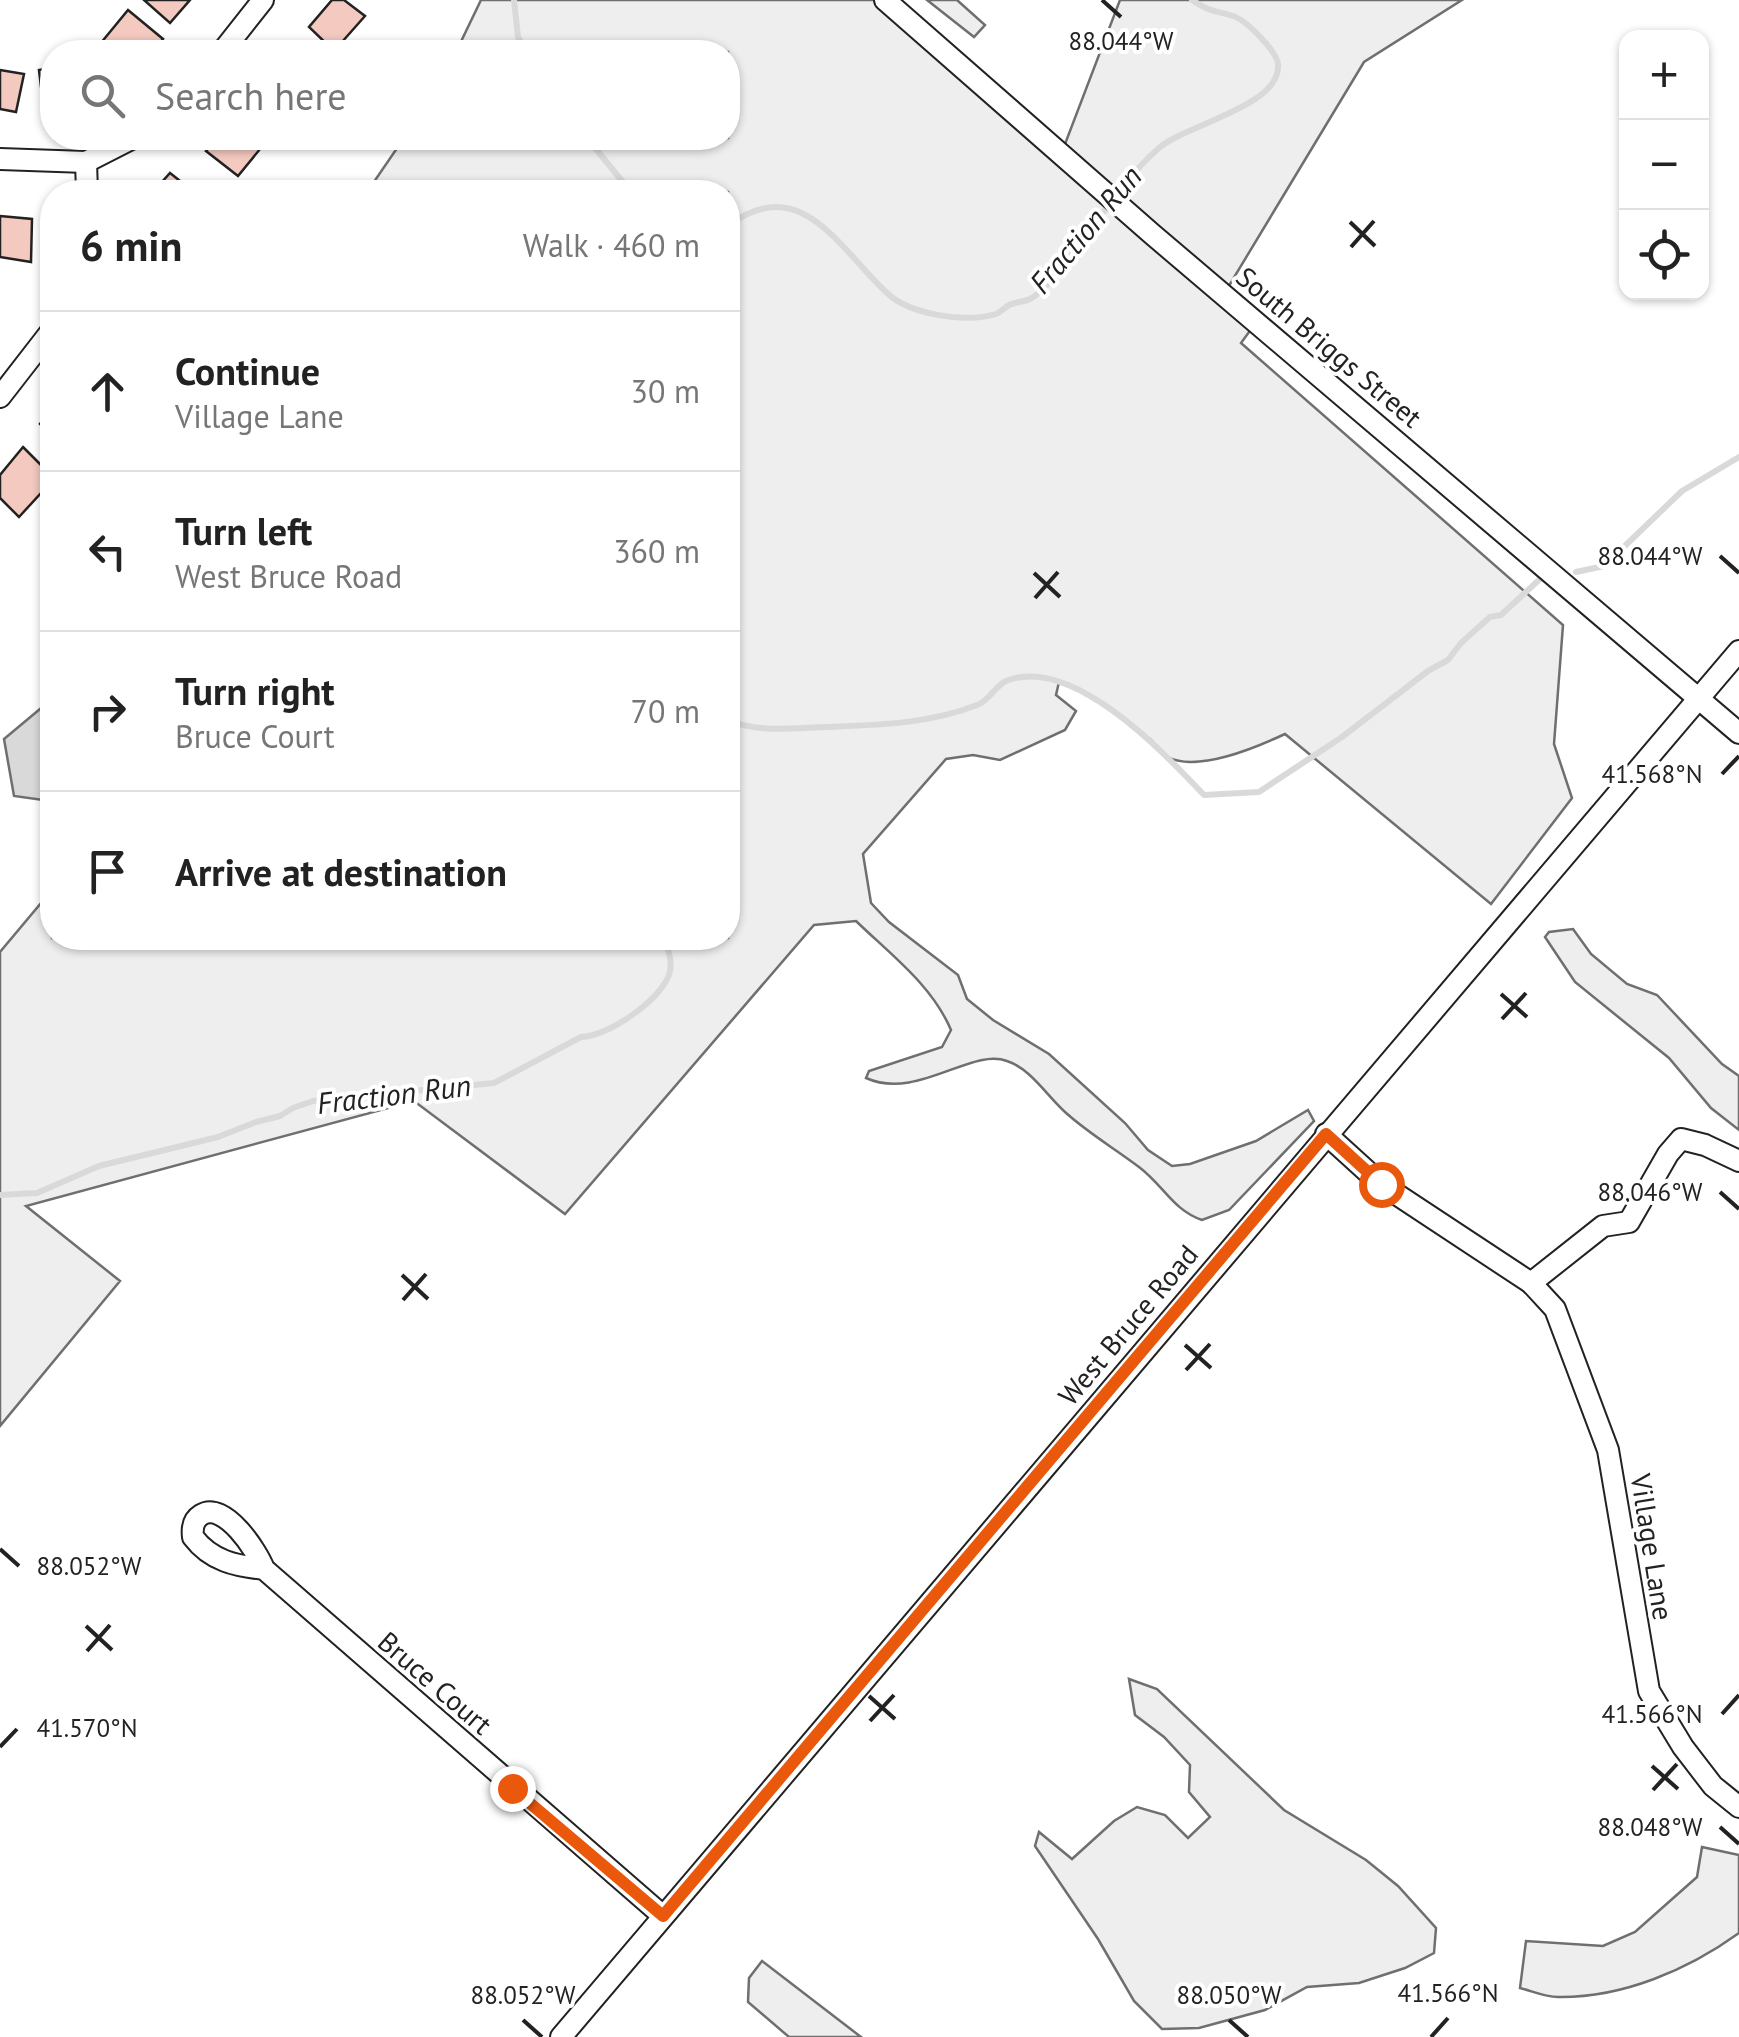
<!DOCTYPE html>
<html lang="en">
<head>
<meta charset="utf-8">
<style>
	:root { --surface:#fff; --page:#f2f2f2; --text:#222; --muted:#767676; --line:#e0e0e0 }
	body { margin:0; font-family:"PT Sans",sans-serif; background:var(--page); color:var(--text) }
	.controls { position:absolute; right:30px; top:30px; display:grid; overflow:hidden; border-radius:20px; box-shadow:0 2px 8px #0004 }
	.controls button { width:90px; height:90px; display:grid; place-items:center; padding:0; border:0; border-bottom:2px solid var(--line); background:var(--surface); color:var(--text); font:50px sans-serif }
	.stop { position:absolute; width:30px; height:30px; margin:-22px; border:8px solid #ea580c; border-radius:50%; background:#fff }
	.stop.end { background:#ea580c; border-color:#fff; box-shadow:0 2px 10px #0008 }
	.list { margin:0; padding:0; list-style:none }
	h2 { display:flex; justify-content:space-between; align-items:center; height:130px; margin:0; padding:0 40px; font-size:42px }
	h2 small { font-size:32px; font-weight:400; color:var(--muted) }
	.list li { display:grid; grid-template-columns:65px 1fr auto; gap:30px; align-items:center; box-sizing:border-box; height:160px; padding:0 40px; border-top:2px solid var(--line) }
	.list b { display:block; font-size:38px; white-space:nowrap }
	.list p { margin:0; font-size:32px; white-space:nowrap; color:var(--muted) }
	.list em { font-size:32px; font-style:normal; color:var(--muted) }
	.icon { flex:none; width:55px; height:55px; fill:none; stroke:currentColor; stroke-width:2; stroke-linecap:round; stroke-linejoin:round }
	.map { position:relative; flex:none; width:1739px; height:2037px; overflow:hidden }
	.search { position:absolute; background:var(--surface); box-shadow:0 2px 8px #0004; left:40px; top:40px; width:700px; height:110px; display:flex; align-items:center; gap:25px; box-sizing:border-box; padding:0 35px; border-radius:40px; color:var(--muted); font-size:38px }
	.panel { position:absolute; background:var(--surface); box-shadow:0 2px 8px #0004; left:40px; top:180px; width:700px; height:770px; border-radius:40px }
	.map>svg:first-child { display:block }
	.green { fill:#eee; stroke:#6f6f6f; stroke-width:2.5 }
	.water { fill:#d9d9d9; stroke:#6f6f6f; stroke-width:2.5 }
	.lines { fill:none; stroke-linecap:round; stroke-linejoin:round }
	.stream { stroke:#d9d9d9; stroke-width:6 }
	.building { fill:#f3c9c0; stroke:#222; stroke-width:2.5 }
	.minor-casing { stroke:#222; stroke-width:24 }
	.minor { stroke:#fff; stroke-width:20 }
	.route { stroke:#ea580c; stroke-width:12 }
	.ticks { fill:none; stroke:#222; stroke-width:4 }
	.labels { text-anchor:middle; stroke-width:8; stroke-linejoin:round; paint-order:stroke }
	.street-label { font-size:28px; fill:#222; stroke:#fff }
	.water-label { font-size:30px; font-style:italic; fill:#222; stroke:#fff }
	.ticks-label { font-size:25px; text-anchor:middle; fill:#222; stroke:#fff; stroke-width:8; stroke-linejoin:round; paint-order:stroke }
</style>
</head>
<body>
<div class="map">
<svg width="1739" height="2037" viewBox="0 0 1739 2037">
	<rect width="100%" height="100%" fill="#fff"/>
	<g class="green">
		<path d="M481 0H883L1062 152 1120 0H1462L1364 62 1224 294 1257 321 1241 343 1563 625 1554 744 1572 798 1491 904 1285 734C1257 747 1196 774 1166 756 1160 753 1156 744 1150 739 1125 718 1092 690 1059 682L1056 695 1076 711 1065 730 1000 760 973 755 946 759 863 854 871 903 889 922 958 975 967 999 993 1020 1049 1054 1125 1123 1148 1150 1172 1166 1190 1164 1256 1141 1308 1110 1314 1121 1229 1210 1202 1220C1173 1210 1164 1186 1139 1167 1114 1148 1088 1133 1065 1112 1047 1096 1031 1069 1007 1061 972 1047 917 1101 866 1078L869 1071 942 1047 951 1030C932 985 890 954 856 921L814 925 565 1214 414 1101 26 1206 120 1281 0 1426V952L52 890V938H728V192H367L404 138H728V52H456Z"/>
		<polygon points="927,0 957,0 985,25 974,37"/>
		<polygon points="1573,929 1591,954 1627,984 1657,995 1722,1064 1739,1076 1739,1130 1711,1108 1669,1058 1575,982 1545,937 1549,932"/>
		<polygon points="1129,1679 1157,1689 1284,1810 1366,1860 1398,1886 1436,1928 1434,1953 1405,1968 1359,1983 1307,1987 1265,2010 1199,2028 1162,2029 1134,2001 1098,1939 1035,1846 1039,1832 1072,1859 1114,1821 1137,1807 1165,1815 1188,1838 1210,1817 1189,1792 1190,1765 1164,1737 1135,1715"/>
		<path d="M1702 1847 1739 1855V1933C1688 1970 1622 1998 1558 1997 1545 1997 1532 1991 1520 1988L1526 1941 1603 1946 1635 1932 1697 1877Z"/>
		<polygon points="762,1961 861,2037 789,2037 748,2002 749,1978"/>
	</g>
	<polygon class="water" points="52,699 52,797 43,800 14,796 4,739"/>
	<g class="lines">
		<g class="stream">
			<polyline points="514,0 518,37 526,52"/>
			<polyline points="587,138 631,192"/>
			<path d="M728 226C801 170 841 251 887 293 910 315 966 323 996 314 999 313 1006 307 1009 305 1015 302 1024 302 1030 299 1043 292 1053 277 1063 266 1094 228 1121 181 1159 148 1185 125 1281 106 1278 65 1278 52 1246 20 1233 16 1214 10 1212 13 1192 0"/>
			<polyline points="1576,572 1604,566 1682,491 1739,457"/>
			<path d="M728 720C757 733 793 728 826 727 877 725 929 724 977 705 989 701 995 686 1006 681 1072 654 1164 753 1204 795L1259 792 1342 737 1428 671 1448 660 1461 643 1490 617 1501 615 1541 578"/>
			<path d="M0 1195 37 1193 99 1166 218 1137 256 1122 280 1116 293 1108 313 1101 494 1083 581 1037C609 1036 659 1001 669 975 673 963 669 948 662 938"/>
		</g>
	</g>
	<g class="building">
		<polygon points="144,0 190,0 170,23"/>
		<polygon points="332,0 344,0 365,16 334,51 309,27"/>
		<polygon points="128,10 163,39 152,52 110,52 100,44"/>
		<polygon points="52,68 52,110 44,111 39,70"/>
		<polygon points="0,70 24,74 16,112 0,109"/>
		<polygon points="218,138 269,138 238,176 206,151"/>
		<polygon points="170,173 194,192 153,192"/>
		<polygon points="0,216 32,219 31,262 0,257"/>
		<polygon points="52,409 52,436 40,424"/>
		<polygon points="23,447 52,476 52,481 19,517 0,498 0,475"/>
	</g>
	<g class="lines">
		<defs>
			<g id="minor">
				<polyline points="885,0 1152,234 1739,733"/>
				<polyline points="222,52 263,0"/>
				<polyline points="0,159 86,162 133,138"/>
				<polyline points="86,162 87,192"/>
				<polyline points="0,397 52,330"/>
				<polyline points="1326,1134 1381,1184 1531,1283 1555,1309 1608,1450 1649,1691 1683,1747 1713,1786 1739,1807"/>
				<polyline points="1531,1283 1603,1226 1629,1222 1668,1154 1681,1139 1705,1145 1739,1161"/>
				<path d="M264 1569C236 1566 211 1561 193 1537 192 1529 193 1520 201 1515 224 1500 257 1551 264 1569L663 1916"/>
				<polyline points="561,2037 1739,651"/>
			</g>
		</defs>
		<use href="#minor" class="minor-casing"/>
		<use href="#minor" class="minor"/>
	</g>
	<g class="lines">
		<polyline class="route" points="512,1788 663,1916 1326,1134 1381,1184"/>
	</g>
	<path class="ticks" d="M1102 0 1121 17M1350 222 1375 246M1351 247 1374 221M1720 556 1739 573M1034 573 1060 597M1035 598 1058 572M1722 774 1739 756M1501 994 1527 1017M1502 1019 1526 993M1720 1192 1739 1209M402 1275 428 1299M403 1300 426 1274M1185 1345 1211 1368M1186 1370 1210 1344M0 1549 19 1566M86 1626 112 1650M87 1651 110 1625M869 1696 895 1719M1722 1714 1739 1695M870 1721 894 1695M0 1747 17 1729M1652 1766 1678 1789M1653 1790 1677 1764M1720 1827 1739 1844M523 2020 542 2037M1229 2020 1248 2037M1431 2037 1448 2018"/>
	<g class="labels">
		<g class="street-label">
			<text transform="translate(1329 347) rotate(40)" y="10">South Briggs Street</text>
			<text transform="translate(1128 1325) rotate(-50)" y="10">West Bruce Road</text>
			<text transform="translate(1652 1547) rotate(81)" y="10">Village Lane</text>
			<text transform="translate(435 1683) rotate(41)" y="10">Bruce Court</text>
		</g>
		<g class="water-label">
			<text transform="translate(1086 230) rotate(-50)" y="10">Fraction Run</text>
			<text transform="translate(394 1095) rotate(-7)" y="10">Fraction Run</text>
		</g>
	</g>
	<g class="ticks-label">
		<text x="1121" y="50">88.044°W</text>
		<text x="1650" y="565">88.044°W</text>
		<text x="1652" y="783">41.568°N</text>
		<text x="1650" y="1201">88.046°W</text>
		<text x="89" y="1575">88.052°W</text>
		<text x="1652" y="1723">41.566°N</text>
		<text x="87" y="1737">41.570°N</text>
		<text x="1650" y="1836">88.048°W</text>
		<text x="1448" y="2002">41.566°N</text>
		<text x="523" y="2004">88.052°W</text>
		<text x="1229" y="2004">88.050°W</text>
	</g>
</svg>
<div class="controls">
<button>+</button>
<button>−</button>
<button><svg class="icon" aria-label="locate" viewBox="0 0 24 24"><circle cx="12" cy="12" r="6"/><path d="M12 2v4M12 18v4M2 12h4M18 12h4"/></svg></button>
</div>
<div class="stop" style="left:1381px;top:1184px"></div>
<div class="stop end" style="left:512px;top:1788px"></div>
<div class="search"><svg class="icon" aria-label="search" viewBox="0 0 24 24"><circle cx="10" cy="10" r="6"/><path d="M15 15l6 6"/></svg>Search here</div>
<section class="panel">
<h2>6 min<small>Walk · 460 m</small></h2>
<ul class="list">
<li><svg class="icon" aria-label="ahead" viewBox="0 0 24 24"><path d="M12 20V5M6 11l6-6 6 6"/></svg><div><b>Continue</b><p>Village Lane</p></div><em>30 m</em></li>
<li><svg class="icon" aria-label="left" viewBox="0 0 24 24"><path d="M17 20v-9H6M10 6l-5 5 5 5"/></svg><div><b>Turn left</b><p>West Bruce Road</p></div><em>360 m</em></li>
<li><svg class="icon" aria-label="right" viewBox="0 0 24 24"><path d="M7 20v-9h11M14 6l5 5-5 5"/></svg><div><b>Turn right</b><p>Bruce Court</p></div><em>70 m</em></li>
<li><svg class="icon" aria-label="arrive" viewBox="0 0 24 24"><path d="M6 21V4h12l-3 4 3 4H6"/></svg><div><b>Arrive at destination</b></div></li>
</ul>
</section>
</div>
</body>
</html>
